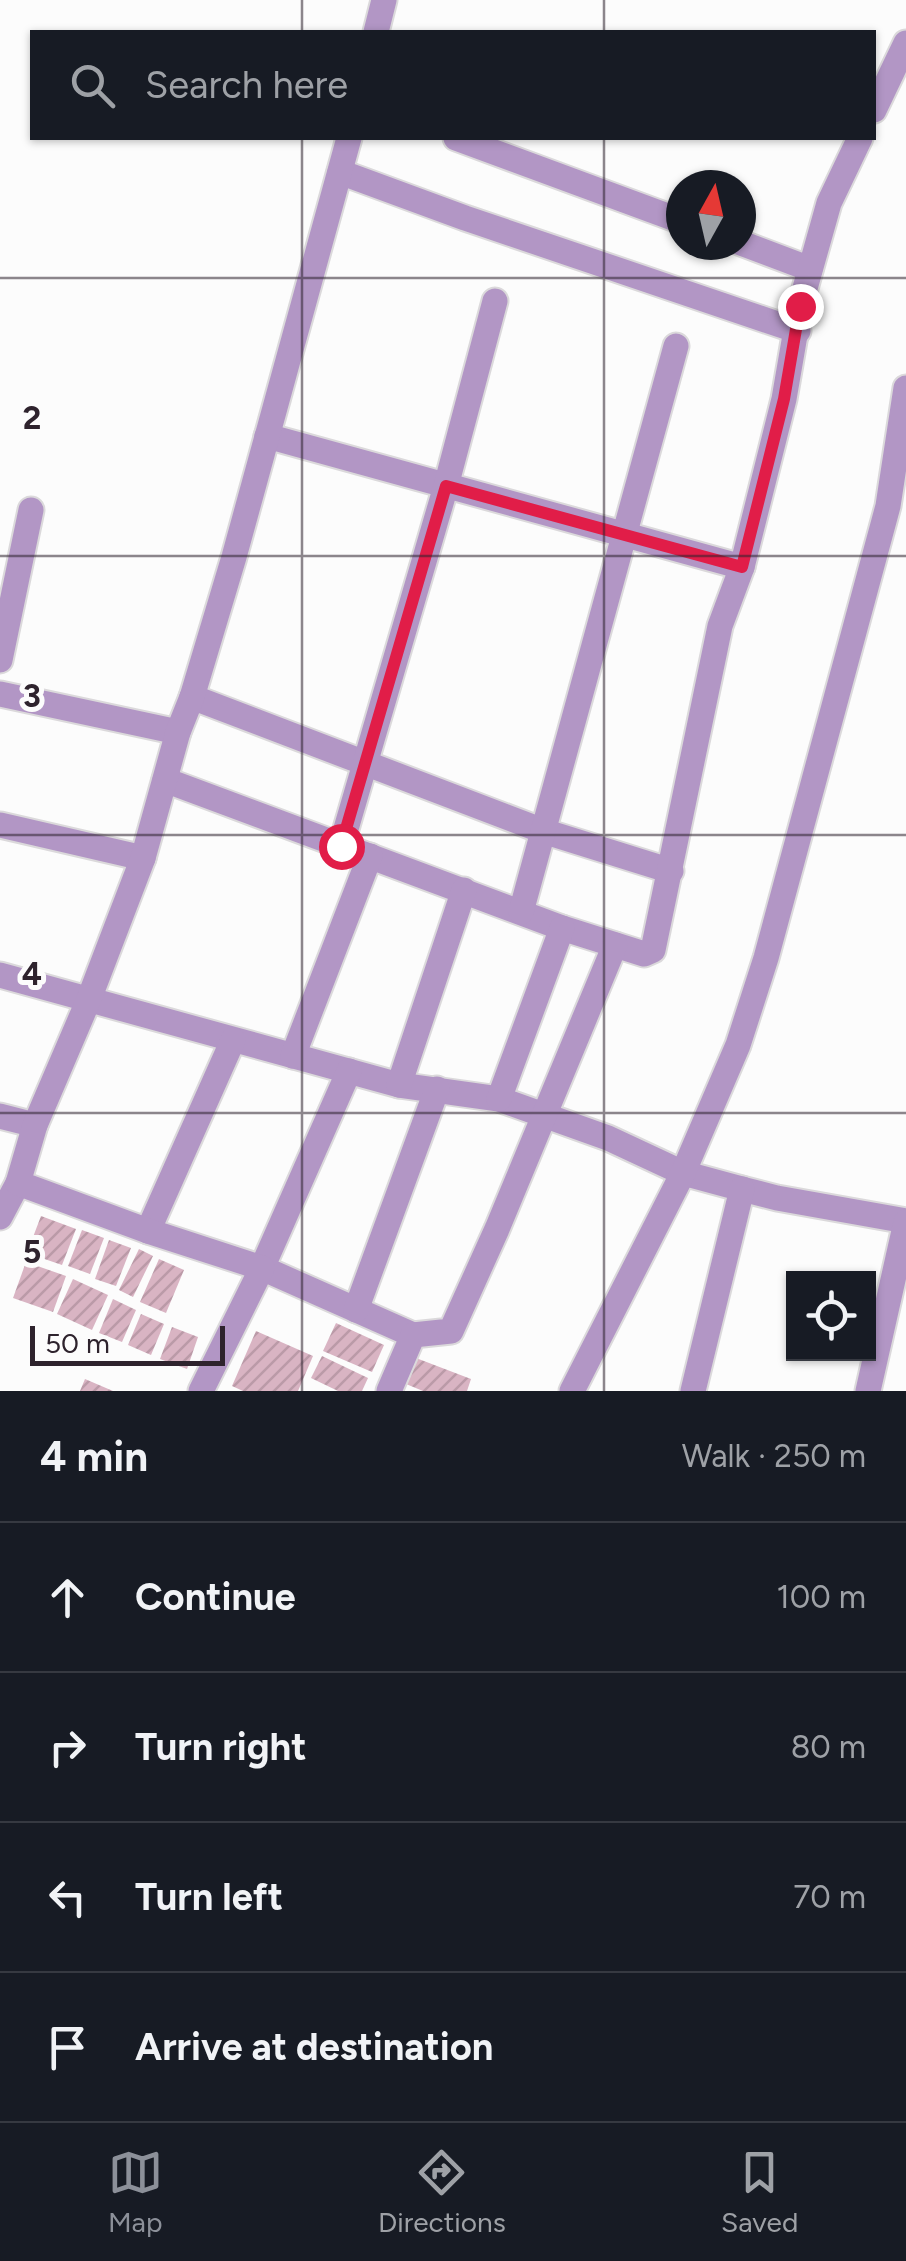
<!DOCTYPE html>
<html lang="en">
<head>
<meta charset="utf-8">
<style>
	:root { --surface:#171b24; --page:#20242c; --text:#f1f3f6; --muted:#9ea1a6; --line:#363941; --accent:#8c9099 }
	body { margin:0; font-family:Figtree,sans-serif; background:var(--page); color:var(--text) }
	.controls { position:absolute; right:30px; bottom:30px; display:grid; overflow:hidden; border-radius:0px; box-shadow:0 2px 8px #0004 }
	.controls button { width:90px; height:90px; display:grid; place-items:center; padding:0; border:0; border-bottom:2px solid var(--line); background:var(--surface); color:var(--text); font:50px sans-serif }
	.compass { position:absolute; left:666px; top:170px; width:90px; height:90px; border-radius:50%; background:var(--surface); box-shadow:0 2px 8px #0004; rotate:8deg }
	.scale { position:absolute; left:30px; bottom:25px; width:195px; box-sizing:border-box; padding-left:10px; border:5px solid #2e232d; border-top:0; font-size:28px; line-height:35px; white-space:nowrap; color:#2e232d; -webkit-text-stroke:8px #fcfcfc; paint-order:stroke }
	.stop { position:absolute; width:30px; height:30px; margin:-22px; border:8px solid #e11d48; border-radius:50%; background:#fff }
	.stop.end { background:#e11d48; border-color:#fff; box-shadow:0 2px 10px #0008 }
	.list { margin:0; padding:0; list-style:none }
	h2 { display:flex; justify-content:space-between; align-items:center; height:130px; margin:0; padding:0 40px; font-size:42px }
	h2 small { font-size:32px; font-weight:400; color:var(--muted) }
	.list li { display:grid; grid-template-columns:65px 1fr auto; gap:30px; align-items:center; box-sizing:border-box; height:150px; padding:0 40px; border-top:2px solid var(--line) }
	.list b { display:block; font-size:38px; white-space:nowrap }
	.list em { font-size:32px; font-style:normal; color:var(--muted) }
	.icon { flex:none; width:55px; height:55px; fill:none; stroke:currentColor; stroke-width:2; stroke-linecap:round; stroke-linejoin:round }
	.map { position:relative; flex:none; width:906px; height:1391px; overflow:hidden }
	.search { position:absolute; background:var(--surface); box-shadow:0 2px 8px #0004; left:30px; right:30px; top:30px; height:110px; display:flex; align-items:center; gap:25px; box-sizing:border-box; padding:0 35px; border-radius:0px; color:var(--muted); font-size:38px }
	.sheet { height:730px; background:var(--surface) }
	nav { display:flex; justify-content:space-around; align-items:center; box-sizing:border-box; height:140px; border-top:2px solid var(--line); background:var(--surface); font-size:28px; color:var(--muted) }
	nav a { display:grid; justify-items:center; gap:5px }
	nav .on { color:var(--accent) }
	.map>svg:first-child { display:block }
	.building { fill:url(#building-hatch) }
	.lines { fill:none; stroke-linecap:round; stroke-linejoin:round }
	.minor-casing { stroke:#dbd9db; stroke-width:29 }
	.minor { stroke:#b296c5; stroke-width:25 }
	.route { stroke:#e11d48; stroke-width:12 }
	.grid { fill:none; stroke:#2e232d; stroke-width:2.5; stroke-opacity:0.55 }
	.grid-label { font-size:32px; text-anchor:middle; font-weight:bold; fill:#2e232d; stroke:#fcfcfc; stroke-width:10; stroke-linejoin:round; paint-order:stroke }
</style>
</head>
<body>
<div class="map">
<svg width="906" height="1391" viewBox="0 0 906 1391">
	<defs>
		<pattern id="building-hatch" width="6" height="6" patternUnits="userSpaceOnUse" patternTransform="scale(2.5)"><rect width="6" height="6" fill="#d9b4c3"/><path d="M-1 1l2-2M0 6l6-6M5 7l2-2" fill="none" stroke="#bb9aa8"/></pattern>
	</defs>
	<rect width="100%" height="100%" fill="#fcfcfc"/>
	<g class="building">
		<polygon points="41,1216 76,1229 62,1265 27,1253"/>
		<polygon points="82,1230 104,1238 90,1274 68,1266"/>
		<polygon points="109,1240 131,1248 116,1286 95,1279"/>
		<polygon points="139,1249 153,1256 133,1297 119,1290"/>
		<polygon points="159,1259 184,1270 166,1313 140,1302"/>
		<polygon points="26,1262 66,1276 53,1312 13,1298"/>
		<polygon points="73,1279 108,1295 92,1330 57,1314"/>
		<polygon points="113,1299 136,1310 122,1342 99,1333"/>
		<polygon points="141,1314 164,1324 151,1355 128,1345"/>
		<polygon points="336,1323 384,1345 372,1372 323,1351"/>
		<polygon points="172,1327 198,1337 187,1369 160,1359"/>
		<polygon points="256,1331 313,1356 298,1391 243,1391 232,1386"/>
		<polygon points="322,1356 368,1378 362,1391 338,1391 311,1378"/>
		<polygon points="416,1358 471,1379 467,1391 423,1391 406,1384"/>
		<polygon points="85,1379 113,1391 80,1391"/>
	</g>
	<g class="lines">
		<defs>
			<g id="minor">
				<polyline points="376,32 384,0"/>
				<polyline points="874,110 906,43"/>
				<polyline points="456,138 681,221"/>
				<polyline points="340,172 465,218 798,331"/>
				<polyline points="741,243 810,269"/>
				<polyline points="267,436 742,567"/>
				<polyline points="0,660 31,510"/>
				<polyline points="0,694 178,732"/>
				<polyline points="192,697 543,831 671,871"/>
				<polyline points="165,780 562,928 644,954 653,950 720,626 742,567 784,399 800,306 829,203 860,138"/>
				<polyline points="0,825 143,858"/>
				<polyline points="341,846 446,486 495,301"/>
				<polyline points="521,912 676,346"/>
				<polyline points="0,975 399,1085 499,1099 608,1138 683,1173 742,1189 777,1198 906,1221"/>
				<polyline points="293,1056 370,856"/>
				<polyline points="349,1071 262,1268 413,1335"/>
				<polyline points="399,1085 464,890"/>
				<polyline points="499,1099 562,928"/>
				<polyline points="0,1116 35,1125"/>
				<polyline points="0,1217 18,1183"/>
				<polyline points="148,1231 233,1040"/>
				<polyline points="356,1310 437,1089"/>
				<polyline points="201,1391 262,1268 148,1231 18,1183 35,1125 89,999 143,858 178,732 192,697 234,557 349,138"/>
				<polyline points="389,1391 413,1335 451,1331 497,1229 615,945"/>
				<polyline points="572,1391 683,1173 738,1045 766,958 888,506 906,388"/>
				<polyline points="693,1391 742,1189"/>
				<polyline points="868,1391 906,1222"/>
			</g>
		</defs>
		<use href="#minor" class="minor-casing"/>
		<use href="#minor" class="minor"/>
	</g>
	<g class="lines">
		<polyline class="route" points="341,846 446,486 742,567 784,399 800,306"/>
	</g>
	<path class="grid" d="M302 0V32M604 0V32M302 138V1391M604 138V1391M0 278H906M0 556H906M0 835H906M0 1113H906"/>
	<g class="grid-label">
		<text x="32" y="429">2</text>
		<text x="32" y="707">3</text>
		<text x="32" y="985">4</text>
		<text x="32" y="1263">5</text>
	</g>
</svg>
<div class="controls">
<button><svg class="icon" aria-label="locate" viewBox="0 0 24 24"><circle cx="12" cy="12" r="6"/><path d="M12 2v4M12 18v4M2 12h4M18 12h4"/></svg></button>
</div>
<svg class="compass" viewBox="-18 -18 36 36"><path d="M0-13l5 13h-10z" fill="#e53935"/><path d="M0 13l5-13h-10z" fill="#9ea1a6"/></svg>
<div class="scale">50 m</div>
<div class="stop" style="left:341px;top:846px"></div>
<div class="stop end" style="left:800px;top:306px"></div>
<div class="search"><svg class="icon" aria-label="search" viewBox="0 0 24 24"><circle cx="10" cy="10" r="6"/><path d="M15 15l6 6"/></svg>Search here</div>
</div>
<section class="sheet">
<h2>4 min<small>Walk · 250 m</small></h2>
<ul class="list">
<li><svg class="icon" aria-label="ahead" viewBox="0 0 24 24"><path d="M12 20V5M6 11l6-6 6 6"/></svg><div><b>Continue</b></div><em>100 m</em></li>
<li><svg class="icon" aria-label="right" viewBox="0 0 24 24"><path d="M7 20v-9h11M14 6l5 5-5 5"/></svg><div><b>Turn right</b></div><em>80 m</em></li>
<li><svg class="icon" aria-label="left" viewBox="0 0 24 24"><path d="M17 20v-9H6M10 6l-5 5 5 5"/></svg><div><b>Turn left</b></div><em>70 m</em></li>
<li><svg class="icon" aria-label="arrive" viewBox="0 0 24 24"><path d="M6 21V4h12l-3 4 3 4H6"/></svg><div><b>Arrive at destination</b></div></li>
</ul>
</section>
<nav>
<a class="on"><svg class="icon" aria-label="map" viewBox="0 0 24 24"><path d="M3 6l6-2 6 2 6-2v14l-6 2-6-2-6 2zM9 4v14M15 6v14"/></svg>Map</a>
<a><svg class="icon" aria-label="directions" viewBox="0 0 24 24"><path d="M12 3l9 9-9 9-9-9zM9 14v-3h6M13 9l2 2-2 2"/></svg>Directions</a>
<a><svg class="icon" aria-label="saved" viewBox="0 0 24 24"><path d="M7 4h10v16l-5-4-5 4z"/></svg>Saved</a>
</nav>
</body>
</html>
